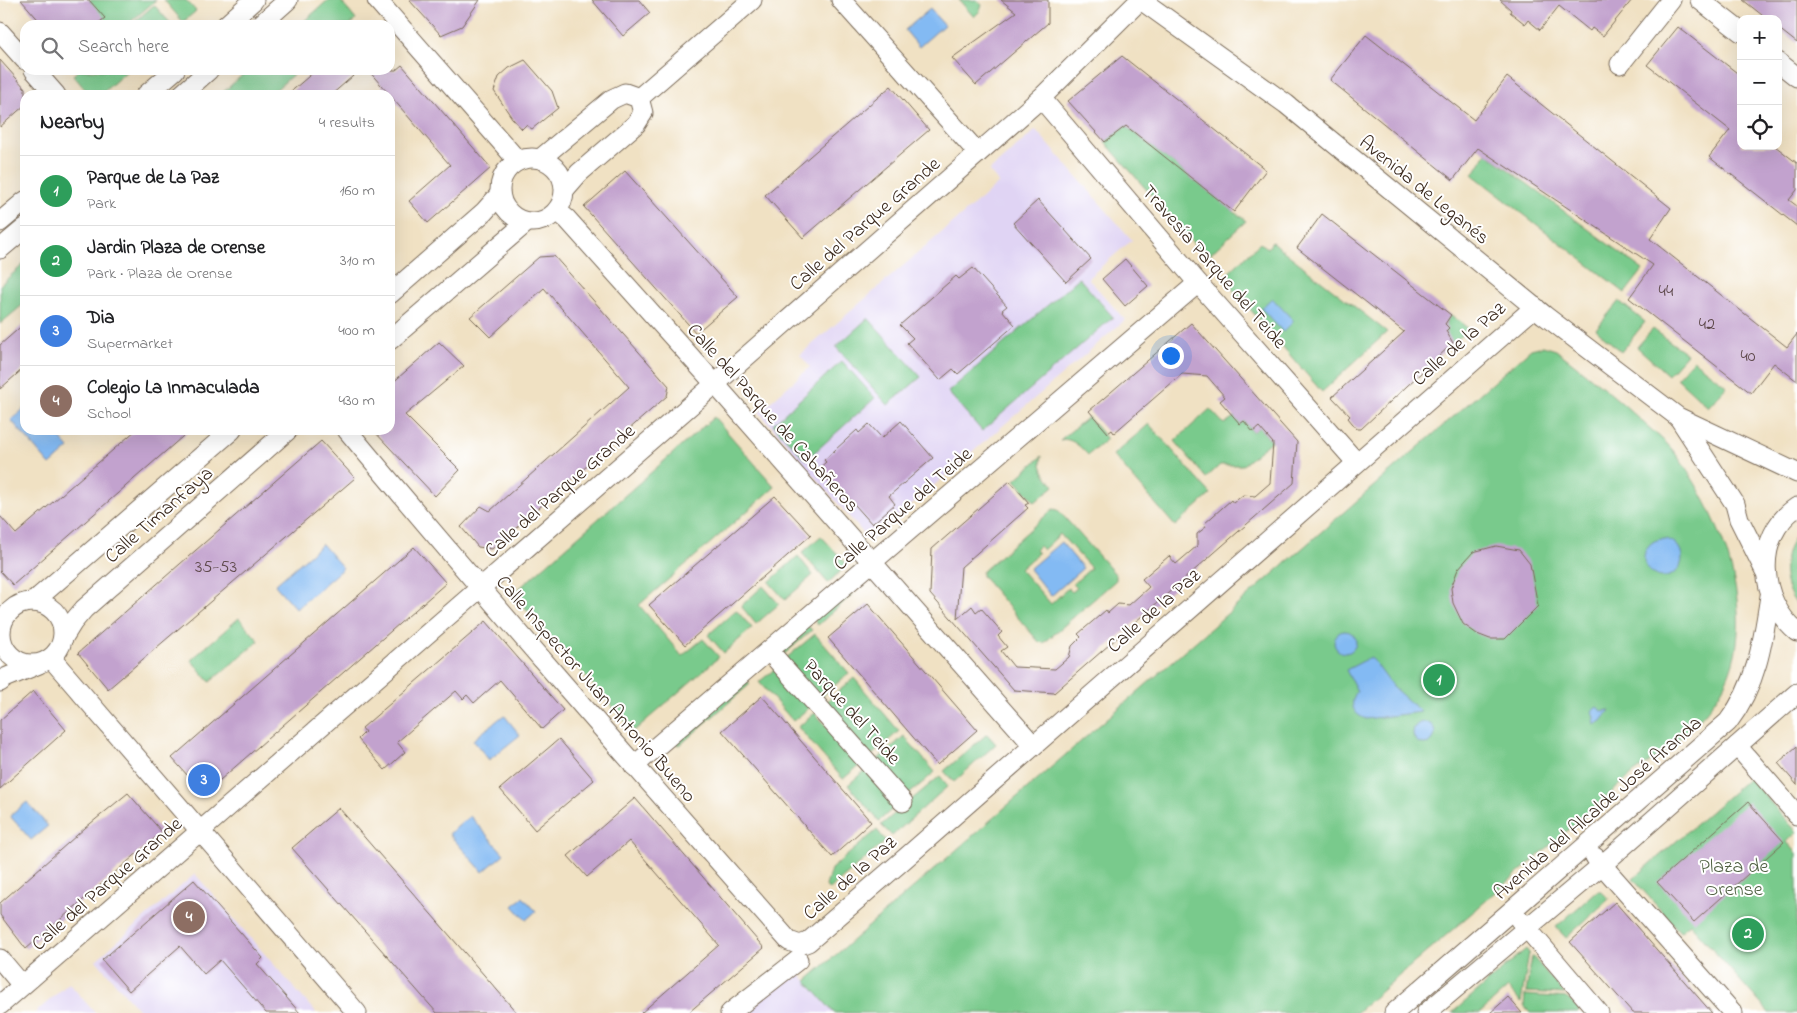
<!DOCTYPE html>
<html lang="en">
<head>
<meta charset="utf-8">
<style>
	:root { --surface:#fff; --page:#f2f2f2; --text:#202124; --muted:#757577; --line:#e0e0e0; --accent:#b45309 }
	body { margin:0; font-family:"Indie Flower",sans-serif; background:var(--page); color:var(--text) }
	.controls { position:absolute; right:15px; top:15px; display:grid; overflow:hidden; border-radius:10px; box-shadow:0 5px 20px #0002 }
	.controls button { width:45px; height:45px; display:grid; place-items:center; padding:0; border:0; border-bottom:1px solid var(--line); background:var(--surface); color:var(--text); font:25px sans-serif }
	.you { position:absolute; left:1170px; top:355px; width:18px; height:18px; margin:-12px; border:4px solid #fff; border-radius:50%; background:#1a73e8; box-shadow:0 0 0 8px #1a73e833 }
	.badge { display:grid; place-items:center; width:32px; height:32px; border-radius:50%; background:var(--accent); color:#fff; font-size:16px; font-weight:700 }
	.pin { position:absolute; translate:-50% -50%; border:2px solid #fff; box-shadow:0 1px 5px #0006 }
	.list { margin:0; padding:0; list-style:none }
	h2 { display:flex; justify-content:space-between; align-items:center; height:65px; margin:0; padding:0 20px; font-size:21px }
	h2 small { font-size:16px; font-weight:400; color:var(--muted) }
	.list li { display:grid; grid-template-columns:32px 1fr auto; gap:15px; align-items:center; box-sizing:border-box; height:70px; padding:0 20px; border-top:1px solid var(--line) }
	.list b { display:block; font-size:19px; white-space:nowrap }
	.list p { margin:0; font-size:16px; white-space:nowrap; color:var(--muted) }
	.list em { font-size:16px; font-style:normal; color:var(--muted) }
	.icon { flex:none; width:28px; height:28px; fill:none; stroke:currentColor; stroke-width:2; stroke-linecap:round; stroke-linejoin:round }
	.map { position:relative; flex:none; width:1797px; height:1013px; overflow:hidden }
	.search { position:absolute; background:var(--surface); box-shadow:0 5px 20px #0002; left:20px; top:20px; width:375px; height:55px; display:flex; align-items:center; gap:12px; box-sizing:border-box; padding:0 18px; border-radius:15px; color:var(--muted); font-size:19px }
	.panel { position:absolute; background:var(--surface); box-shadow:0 5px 20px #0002; left:20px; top:90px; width:375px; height:345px; border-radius:15px }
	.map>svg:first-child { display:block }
	.built { fill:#e0d4f4 }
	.green { fill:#79ca8c; stroke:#5a7a55; fill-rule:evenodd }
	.water { fill:#83baf3; stroke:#5f7288 }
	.building { fill:#c2a2ce }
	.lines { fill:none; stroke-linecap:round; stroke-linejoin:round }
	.minor-casing { stroke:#7a6a58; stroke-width:21 }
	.minor { stroke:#fff; stroke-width:19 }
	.labels { text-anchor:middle; stroke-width:4; stroke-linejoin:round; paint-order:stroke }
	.number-label { font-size:18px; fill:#5d484a }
	.street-label { font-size:20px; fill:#3b2a1e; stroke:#fff }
	.park-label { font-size:20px; fill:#516244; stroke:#fff }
</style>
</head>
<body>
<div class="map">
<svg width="1797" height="1013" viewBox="0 0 1797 1013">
	<rect width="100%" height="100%" fill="#fff"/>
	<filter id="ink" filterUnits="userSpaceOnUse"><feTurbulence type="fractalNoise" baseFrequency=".02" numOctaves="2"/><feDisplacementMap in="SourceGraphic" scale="10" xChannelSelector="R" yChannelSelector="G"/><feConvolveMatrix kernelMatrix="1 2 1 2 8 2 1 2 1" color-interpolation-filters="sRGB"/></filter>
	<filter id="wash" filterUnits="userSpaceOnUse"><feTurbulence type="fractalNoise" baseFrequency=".0096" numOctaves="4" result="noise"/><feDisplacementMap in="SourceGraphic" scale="20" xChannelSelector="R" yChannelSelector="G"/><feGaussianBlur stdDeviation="1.12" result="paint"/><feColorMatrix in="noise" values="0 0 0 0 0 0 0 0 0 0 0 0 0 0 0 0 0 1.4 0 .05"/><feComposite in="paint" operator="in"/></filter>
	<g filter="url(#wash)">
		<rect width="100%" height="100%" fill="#f0e1c3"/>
		<g class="built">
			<polygon points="1036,130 1132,240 1088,278 1125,320 870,541 759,412 810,367 800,355 999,183 989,171"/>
			<polygon points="195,874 316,1013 141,1013 96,960"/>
			<polygon points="796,969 834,1013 745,1013"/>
			<polygon points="69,983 95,1013 35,1013"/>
		</g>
		<g class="green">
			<polygon points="89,0 156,0 127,25 108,25"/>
			<polygon points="164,0 186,0 196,11 183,22"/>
			<polygon points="328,0 340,0 356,20 350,25 300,25"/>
			<polygon points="959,0 977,0 982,5 980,11 974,17"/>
			<polygon points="154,5 172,25 131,25"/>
			<polygon points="79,70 128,70 100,95 90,95 73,75"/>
			<polygon points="248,70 298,70 270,95 220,95"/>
			<polygon points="1126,126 1246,221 1206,258 1105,142"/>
			<polygon points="1486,153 1643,270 1625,293 1473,175"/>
			<polygon points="1272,242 1387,332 1322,392 1223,278 1260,243 1268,248"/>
			<polygon points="25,263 25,303 0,324 0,285"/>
			<polygon points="1079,278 1113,317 982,431 948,392"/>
			<polygon points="1619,301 1645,322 1621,352 1596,329"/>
			<path d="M1451 315 1469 329 1453 343C1444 334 1443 323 1451 315Z"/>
			<polygon points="868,318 921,377 888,405 836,347"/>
			<polygon points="1653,329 1687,354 1668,375 1637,347"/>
			<path d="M1543 346 1556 350C1587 374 1618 398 1646 425 1654 432 1664 440 1671 448 1721 511 1768 627 1715 700 1696 727 1662 755 1634 773L1356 1013H834L806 981 1531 349Z"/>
			<polygon points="1693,360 1727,386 1708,407 1677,378"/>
			<polygon points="842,361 875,398 806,460 773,424"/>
			<polygon points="1210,409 1224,424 1234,417 1244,421 1253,432 1259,427 1271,441 1243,465 1220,465 1206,478 1175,441"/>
			<polygon points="714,417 775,487 639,605 682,656 703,639 719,657 634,731 513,594"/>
			<path d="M1088 417 1107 439 1088 455C1080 447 1072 437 1060 440Z"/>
			<polygon points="1149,424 1211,494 1175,526 1113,455"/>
			<path d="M1042 456C1038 468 1047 477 1054 486L1035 502 1015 480Z"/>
			<path d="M1053 509 1058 510 1116 575V580L1044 643 1039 642 982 576V572ZM1060 534 1091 568 1073 584 1077 588 1072 592 1068 588 1051 604 1020 569 1038 553 1035 550 1039 546 1043 550Z"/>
			<path d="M1797 532V605C1779 582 1782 554 1797 532Z"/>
			<polygon points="821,536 846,563 845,567 828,583 802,553"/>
			<polygon points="798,556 813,575 785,600 769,582"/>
			<polygon points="763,586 779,604 756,624 741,606"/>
			<polygon points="847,587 853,594 818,625 812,617"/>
			<polygon points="736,610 752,628 724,653 708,635"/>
			<polygon points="239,618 259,641 210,682 191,660"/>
			<polygon points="805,623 812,630 782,656 775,649"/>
			<polygon points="815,634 849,673 820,698 785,659"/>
			<polygon points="776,668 810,707 793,721 759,682"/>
			<polygon points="744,677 750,684 680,745 670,741"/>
			<polygon points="854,678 899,731 871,756 825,703"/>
			<polygon points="815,713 860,765 843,779 798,727"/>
			<polygon points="987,734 996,744 954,782 944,771"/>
			<polygon points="904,736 935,772 907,796 876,761"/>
			<polygon points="865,770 896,806 879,821 848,785"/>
			<polygon points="940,776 948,786 892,836 881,825"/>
			<polygon points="1749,778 1797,832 1787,842 1797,853 1797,1013 1769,1013 1690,924 1680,932 1633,879"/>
			<polygon points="877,830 886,841 829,890 826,886 831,869"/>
			<polygon points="1597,891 1601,891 1609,899 1566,938 1556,927"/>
			<polygon points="1526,949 1529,953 1521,1003 1508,988 1480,1013 1452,1013"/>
			<polygon points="1532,956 1565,994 1526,992"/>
			<polygon points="1525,995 1568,998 1579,1010 1578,1013 1530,1013 1524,1006"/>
		</g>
		<g class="water">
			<polygon points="930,9 944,25 919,47 905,30"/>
			<polygon points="1272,298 1294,321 1283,332 1261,308"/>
			<polygon points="25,408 25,430 53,430 69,448 50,465 11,420"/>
			<circle cx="1663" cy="558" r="19"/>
			<polygon points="1061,542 1083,568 1051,596 1029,569"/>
			<polygon points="322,544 343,568 296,609 275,585"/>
			<circle cx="1345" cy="642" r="11"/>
			<path d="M1371 657 1393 687 1421 712 1366 719C1352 714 1349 703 1357 691L1346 670Z"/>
			<polygon points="1597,707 1602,711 1610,710 1602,721 1594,725 1595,717 1592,711"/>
			<polygon points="504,715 520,735 489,760 473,740"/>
			<circle cx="1424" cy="733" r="11"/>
			<polygon points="27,802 48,826 31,840 10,816"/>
			<polygon points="470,816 504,854 483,872 449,834"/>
			<polygon points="523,897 536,911 526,920 513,906"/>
		</g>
		<g id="blocks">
			<g class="building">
				<polygon points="21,0 89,0 105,18 96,25 43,25"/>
				<polygon points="409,0 480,0 462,26 441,35"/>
				<polygon points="592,0 639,0 650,13 623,36"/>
				<polygon points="1001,0 1048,0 1048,23 976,85 952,58 1016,12"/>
				<polygon points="1500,0 1632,0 1603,36 1592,28 1590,31 1559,6 1540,30 1528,20 1525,24 1510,12 1511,10"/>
				<polygon points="1743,0 1797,0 1797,43 1778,28 1778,19 1767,19"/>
				<polygon points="1678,27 1741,76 1741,146 1775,146 1797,163 1797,190 1789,200 1797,206 1797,226 1709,157 1730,130 1647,65"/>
				<polygon points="1366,35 1474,120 1507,77 1671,208 1650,239 1787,347 1797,334 1797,381 1774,363 1751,393 1629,298 1653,265 1478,148 1453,180 1330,80"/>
				<polygon points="1122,56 1266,170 1234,212 1126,126 1105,142 1068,101"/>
				<polygon points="0,60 25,88 25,105 0,127"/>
				<polygon points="525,60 552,91 558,108 532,129 526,125 522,129 512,118 494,91 499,77 509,68"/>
				<polygon points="402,65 491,168 428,223 409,201 450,165 368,70 396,70"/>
				<polygon points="316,70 360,70 331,95 287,95"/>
				<polygon points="891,86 929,130 803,238 765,195"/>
				<polygon points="625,171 738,297 696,333 584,207"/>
				<polygon points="1038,200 1091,259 1066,282 1013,223"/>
				<polygon points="1322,214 1451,315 1445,324 1449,328 1446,331 1453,343 1361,429 1357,429 1348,418 1350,416 1332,397 1404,332 1297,248"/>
				<polygon points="554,256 669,386 667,396 492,549 478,547 461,527 481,506 490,511 629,387 544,288 490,337 470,317 539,257"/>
				<polygon points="1125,259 1148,286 1125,306 1102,279"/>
				<polygon points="973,268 1007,306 1002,310 1015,325 958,374 953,369 940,380 907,343 913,338 900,325 956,276 959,279"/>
				<polygon points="25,323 25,367 0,389 0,345"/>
				<polygon points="1191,323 1297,442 1294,483 1054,693 1014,690 930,594 932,549 1010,481 1029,503 1025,505 1028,508 961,567 957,619 972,606 976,612 981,608 1002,632 998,636 1007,647 1001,651 1014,667 1055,669 1069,657 1072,646 1081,637 1078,634 1106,610 1108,613 1118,604 1129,605 1149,587 1142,579 1169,556 1176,564 1197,546 1197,534 1206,527 1204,524 1231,500 1233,503 1243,495 1255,496 1270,483 1273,443 1259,427 1253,432 1244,421 1240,424 1220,401 1225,397 1207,376 1182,374 1114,433 1112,430 1108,433 1089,411"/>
				<polygon points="439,342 464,366 405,415 460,470 435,496 373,430 390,430 390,385"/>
				<polygon points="901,421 933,458 889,496 895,504 872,524 838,486 835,488 818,469 826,462 824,460 857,430 859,433 869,424 882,438"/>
				<polygon points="136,430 190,430 13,585 0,571 0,516 16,534"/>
				<polygon points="321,441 355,478 108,689 78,653"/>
				<polygon points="775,496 811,535 685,645 649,605"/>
				<polygon points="1496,546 1519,550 1530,564 1538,606 1505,639 1490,639 1477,634 1463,624 1453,603 1451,588 1458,569 1473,552"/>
				<polygon points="414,547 446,583 204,794 172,758"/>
				<polygon points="868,604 977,730 937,765 828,638"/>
				<polygon points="486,621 563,710 542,729 500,680 474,703 467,695 463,699 456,691 397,742 405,752 385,770 358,739 365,732 362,728"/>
				<polygon points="33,691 66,730 0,789 0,720"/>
				<polygon points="762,696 871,822 832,857 722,731"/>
				<polygon points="559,739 594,780 535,830 500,789"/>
				<polygon points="1797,746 1797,785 1778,763"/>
				<polygon points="128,793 162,832 26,949 0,915 0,903 85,828"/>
				<polygon points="635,798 764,948 688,1013 641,1013 719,945 629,841 587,877 568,856"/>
				<polygon points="1748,802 1784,842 1694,922 1657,882"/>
				<polygon points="339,808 517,1013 437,1013 292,848"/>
				<polygon points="194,880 263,958 257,964 300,1013 266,1013 220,960 204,974 180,946 129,991 102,960"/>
				<polygon points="1615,902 1712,1013 1633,1013 1570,942"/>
				<polygon points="1508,997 1522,1013 1490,1013"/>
			</g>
		</g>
	</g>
	<g filter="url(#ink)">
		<use href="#blocks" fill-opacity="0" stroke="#7a6a58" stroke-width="1"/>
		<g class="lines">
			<defs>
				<g id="minor">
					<polyline points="377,0 518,161"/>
					<polyline points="841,0 978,153"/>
					<polyline points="1141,0 1286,104 1544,315 1678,417 1797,473"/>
					<polyline points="1700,0 1741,32"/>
					<polyline points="226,25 254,0"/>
					<polyline points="260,25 288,0"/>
					<polyline points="0,32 25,60"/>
					<polyline points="1778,62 1797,77"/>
					<polyline points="1620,64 1671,0"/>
					<polyline points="34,70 56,95"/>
					<polyline points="146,95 175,70"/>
					<polyline points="181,95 209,70"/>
					<polyline points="639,98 752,0"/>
					<polyline points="1041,98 1198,283 1356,462"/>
					<circle cx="532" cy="190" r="32"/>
					<polyline points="540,159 612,99 625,93 639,98 643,113 636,124 579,173 565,189"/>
					<polyline points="557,211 567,219 715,384 1033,745"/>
					<polyline points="0,222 25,201"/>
					<polyline points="0,249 25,228"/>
					<polyline points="390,294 484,212 500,194"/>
					<polyline points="390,340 527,222"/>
					<polyline points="1679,418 1735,504 1739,519 1765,571"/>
					<path d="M347 430C491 603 640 772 789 941L800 945 808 942 902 861 1535 307"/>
					<path d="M1797 507C1753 536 1759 601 1797 632"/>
					<polyline points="33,602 232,430"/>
					<circle cx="32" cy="633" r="31"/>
					<polyline points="63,638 73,622 84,609 288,430"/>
					<polyline points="769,651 903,802"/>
					<polyline points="51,658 357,1013"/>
					<polyline points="0,682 5,678 39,664"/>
					<polyline points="1737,746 1797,815"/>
					<polyline points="634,766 1198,283"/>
					<polyline points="1595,857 1733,1013"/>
					<polyline points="1519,919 1599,1013"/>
					<polyline points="0,959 22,985"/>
					<polyline points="0,1005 715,384 1041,98 1140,0"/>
					<polyline points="730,1013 798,960"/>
					<path d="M1394 1013 1728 722C1757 684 1763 642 1770 596"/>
					<polyline points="1426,1013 1602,865 1797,693"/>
				</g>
			</defs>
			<use href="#minor" class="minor-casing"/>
			<use href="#minor" class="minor"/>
		</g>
	</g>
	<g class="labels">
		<g class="number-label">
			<text x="1666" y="296">44</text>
			<text x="1707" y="329">42</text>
			<text x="1748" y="361">40</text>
			<text x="216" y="572">35-53</text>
		</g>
		<g class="street-label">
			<text transform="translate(1425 189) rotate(39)" y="7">Avenida de Leganés</text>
			<text transform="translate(864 223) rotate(-41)" y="7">Calle del Parque Grande</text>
			<text transform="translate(1215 266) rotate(49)" y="7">Travesía Parque del Teide</text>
			<text transform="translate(1458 343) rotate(-41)" y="7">Calle de la Paz</text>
			<text transform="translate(774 417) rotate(48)" y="7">Calle del Parque de Cabañeros</text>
			<text transform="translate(559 490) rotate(-41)" y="7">Calle del Parque Grande</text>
			<text transform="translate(902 508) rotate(-41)" y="7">Calle Parque del Teide</text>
			<text transform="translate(158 514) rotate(-41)" y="7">Calle Timanfaya</text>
			<text transform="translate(1153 610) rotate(-41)" y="7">Calle de la Paz</text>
			<text transform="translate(597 688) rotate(49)" y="7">Calle Inspector Juan Antonio Bueno</text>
			<text transform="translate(853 711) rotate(48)" y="7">Parque del Teide</text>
			<text transform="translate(1597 807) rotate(-41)" y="7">Avenida del Alcalde José Aranda</text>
			<text transform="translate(849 877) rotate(-41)" y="7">Calle de la Paz</text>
			<text transform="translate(106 883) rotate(-41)" y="7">Calle del Parque Grande</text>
		</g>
		<g class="park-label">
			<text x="1734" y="872">Plaza de<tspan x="1734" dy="23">Orense</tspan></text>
		</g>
	</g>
</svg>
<div class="controls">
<button>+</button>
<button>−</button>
<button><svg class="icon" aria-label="locate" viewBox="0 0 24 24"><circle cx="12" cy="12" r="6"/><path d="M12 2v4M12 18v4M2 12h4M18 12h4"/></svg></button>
</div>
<div class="you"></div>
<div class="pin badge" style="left:1439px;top:680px;background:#2e9e5b">1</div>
<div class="pin badge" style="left:1748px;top:934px;background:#2e9e5b">2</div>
<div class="pin badge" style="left:204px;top:780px;background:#3f7fe0">3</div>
<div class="pin badge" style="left:189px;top:917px;background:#8d6e63">4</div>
<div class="search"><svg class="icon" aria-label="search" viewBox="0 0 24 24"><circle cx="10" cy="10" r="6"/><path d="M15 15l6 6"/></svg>Search here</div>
<section class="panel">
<h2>Nearby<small>4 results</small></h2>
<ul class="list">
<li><span class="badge" style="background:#2e9e5b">1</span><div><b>Parque de La Paz</b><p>Park</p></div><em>160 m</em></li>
<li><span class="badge" style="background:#2e9e5b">2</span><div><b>Jardin Plaza de Orense</b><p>Park · Plaza de Orense</p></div><em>310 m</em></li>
<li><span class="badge" style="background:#3f7fe0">3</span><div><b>Dia</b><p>Supermarket</p></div><em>400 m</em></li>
<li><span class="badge" style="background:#8d6e63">4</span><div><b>Colegio La Inmaculada</b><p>School</p></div><em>430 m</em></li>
</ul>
</section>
</div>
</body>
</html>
